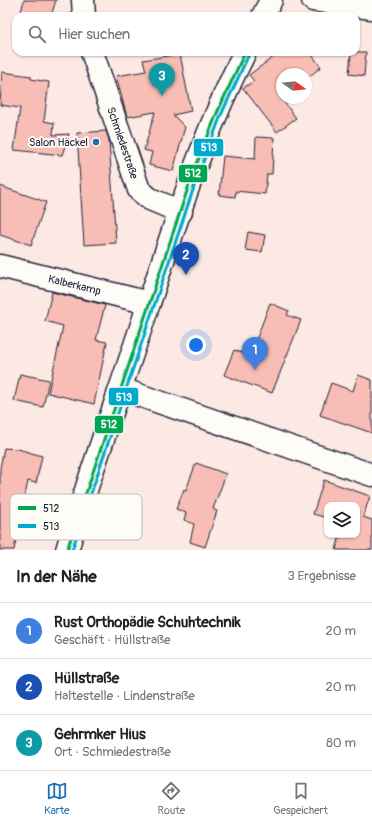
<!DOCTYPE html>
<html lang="de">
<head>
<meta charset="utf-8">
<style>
	:root { --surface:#fff; --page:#f6f6f6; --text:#222; --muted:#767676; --line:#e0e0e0; --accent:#1f6fb2 }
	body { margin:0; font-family:Pangolin,sans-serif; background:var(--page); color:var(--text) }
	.controls { position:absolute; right:12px; bottom:12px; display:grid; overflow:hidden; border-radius:8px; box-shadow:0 1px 3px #0004 }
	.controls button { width:36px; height:36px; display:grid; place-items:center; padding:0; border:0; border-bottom:1px solid var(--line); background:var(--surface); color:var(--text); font:20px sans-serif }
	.compass { position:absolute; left:276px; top:68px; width:36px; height:36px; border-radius:50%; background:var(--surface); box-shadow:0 1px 3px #0004; rotate:104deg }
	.you { position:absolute; left:196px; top:345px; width:14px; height:14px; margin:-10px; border:3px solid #fff; border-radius:50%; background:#1a73e8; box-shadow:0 0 0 6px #1a73e833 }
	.badge { display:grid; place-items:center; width:26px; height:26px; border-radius:50%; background:var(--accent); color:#fff; font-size:13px; font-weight:700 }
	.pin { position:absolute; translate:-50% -33px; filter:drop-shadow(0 1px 2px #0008) }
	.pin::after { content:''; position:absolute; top:21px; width:14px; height:12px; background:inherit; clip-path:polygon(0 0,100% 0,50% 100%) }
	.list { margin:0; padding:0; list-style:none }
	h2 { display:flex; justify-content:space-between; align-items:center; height:52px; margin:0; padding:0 16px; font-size:17px }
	h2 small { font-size:13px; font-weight:400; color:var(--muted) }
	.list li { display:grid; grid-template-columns:26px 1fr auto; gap:12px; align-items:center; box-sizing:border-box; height:56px; padding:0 16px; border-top:1px solid var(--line) }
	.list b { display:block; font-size:15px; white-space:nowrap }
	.list p { margin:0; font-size:13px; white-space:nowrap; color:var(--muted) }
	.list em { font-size:13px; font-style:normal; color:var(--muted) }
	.icon { flex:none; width:22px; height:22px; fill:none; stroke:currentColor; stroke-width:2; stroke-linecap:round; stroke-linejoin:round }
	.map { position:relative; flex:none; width:372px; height:550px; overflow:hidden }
	.search { position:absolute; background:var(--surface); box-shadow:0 1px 3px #0004; left:12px; right:12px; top:12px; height:44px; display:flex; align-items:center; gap:10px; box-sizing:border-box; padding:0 14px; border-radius:12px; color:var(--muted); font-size:15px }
	.sheet { height:220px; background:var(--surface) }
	nav { display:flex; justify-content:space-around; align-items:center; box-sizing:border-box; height:56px; border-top:1px solid var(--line); background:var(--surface); font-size:11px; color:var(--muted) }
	nav a { display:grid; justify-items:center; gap:2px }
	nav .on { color:var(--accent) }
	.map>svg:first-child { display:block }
	.building { fill:#f8bdb5; stroke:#22223b }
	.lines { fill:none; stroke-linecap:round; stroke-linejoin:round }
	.minor-casing { stroke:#22223b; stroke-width:25 }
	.primary-casing { stroke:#22223b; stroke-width:25 }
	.minor { stroke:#fdfcf7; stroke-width:22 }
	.primary { stroke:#fdfcf7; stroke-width:22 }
	.bus-1-casing { stroke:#fdfcf7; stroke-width:6 }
	.bus-2-casing { stroke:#fdfcf7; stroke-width:6 }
	.bus-1 { stroke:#00a651; stroke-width:3 }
	.bus-2 { stroke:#00a9ce; stroke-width:3 }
	.poi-dot { fill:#1f6fb2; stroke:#fdfcf7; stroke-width:1.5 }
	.labels { text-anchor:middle; stroke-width:4; stroke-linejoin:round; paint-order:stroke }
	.poi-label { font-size:11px; fill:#22223b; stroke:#fdfcf7; text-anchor:end }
	.street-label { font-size:11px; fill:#22223b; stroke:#fdfcf7 }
	.key { fill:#fdfcf7; stroke:#bbbbbf; stroke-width:1 }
	.key-label { font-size:11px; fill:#22223b }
	.line-badge { stroke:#fdfcf7; stroke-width:1.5 }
	.badge-label { font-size:11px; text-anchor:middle; font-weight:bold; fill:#fff }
</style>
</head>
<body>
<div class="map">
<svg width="372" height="550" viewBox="0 0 372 550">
	<rect width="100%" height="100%" fill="#fce9e3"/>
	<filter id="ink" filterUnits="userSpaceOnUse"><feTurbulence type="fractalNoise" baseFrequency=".025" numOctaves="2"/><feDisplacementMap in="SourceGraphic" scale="8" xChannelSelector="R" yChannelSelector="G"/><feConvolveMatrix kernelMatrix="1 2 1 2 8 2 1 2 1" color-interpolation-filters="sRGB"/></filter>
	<g filter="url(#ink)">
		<g class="building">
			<polygon points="24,0 56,0 51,16 20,16"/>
			<polygon points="280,52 310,52 321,67 306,79 306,74 282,74 281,98 296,118 277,132 243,88 254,81 249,75"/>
			<polygon points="351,52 366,52 364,76 349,74"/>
			<polygon points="180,54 191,111 173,115 185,127 173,171 149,165 152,152 144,150 155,112 127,117 116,76 146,71 143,60"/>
			<polygon points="2,72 31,76 31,79 49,82 44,121 54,123 53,135 69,134 62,155 14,150 20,108 0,105"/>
			<polygon points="106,131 109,140 116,243 84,245 77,133"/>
			<polygon points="256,137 274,138 272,174 267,174 265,194 236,191 235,197 219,195 223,156 255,159"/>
			<polygon points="0,186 46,202 31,245 0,235"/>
			<polygon points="248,232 265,235 262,252 245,250"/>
			<polygon points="52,292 105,305 96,340 107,342 94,404 48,393 63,326 45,321"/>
			<polygon points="270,303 289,311 287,315 301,320 272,393 224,375 234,350 250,356"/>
			<polygon points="20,374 49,380 43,407 14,401"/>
			<polygon points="358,375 372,380 372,433 320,415 331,383 353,391"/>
			<polygon points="4,448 18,449 42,456 36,483 28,481 14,550 0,550 0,468"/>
			<polygon points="196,463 226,474 213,509 217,511 205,547 190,542 194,524 184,520 186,513 176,509 184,489 186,490"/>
			<polygon points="324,480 370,496 363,517 372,520 372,550 336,550 340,535 357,535 357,505 327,505 327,518 313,514"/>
		</g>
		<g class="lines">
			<defs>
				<g id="minor">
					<polyline points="83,0 84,16"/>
					<polyline points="313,0 372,8"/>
					<path id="s1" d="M92 52 139 190 150 199 181 212"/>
					<path id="s2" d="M0 266 149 303"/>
					<polyline points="121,389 372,475"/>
				</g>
				<g id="primary">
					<polyline points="263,16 271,0"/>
					<path d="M67 550C92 467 122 386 149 303 177 219 204 132 245 52"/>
				</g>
			</defs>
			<use href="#minor" class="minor-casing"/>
			<use href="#primary" class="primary-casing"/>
			<use href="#minor" class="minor"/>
			<use href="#primary" class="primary"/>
			<defs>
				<polyline id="bus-1" points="67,550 192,176 217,113 245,52"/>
				<polyline id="bus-2" points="72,550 197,178 221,115 249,54"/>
			</defs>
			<use href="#bus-1" class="bus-1-casing"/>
			<use href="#bus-2" class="bus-2-casing"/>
			<use href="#bus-1" class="bus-1"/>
			<use href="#bus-2" class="bus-2"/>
		</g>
	</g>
	<circle class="poi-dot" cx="96" cy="142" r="4"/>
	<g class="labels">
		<g class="poi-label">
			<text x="88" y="146">Salon Häckel</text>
		</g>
		<g class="street-label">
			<text dy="4" stroke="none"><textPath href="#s1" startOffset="96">Schmiedestraße</textPath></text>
			<text dy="4" stroke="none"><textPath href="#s2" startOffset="77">Kalberkamp</textPath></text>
		</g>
	</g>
	<rect x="10" y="494" width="132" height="46" rx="6" class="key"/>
	<rect x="18" y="506" width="18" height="4" fill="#00a651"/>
	<rect x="18" y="524" width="18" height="4" fill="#00a9ce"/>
	<g class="key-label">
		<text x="43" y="512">512</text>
		<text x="43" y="530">513</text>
	</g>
	<g class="line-badge">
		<rect x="193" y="138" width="31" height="19" rx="4" fill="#00a9ce"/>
		<rect x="178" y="164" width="30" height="19" rx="4" fill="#00a651"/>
		<rect x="108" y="387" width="31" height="19" rx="4" fill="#00a9ce"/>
		<rect x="94" y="415" width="30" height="19" rx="4" fill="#00a651"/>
	</g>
	<g class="badge-label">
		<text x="209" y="151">513</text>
		<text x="193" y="177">512</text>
		<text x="124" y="401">513</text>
		<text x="109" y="428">512</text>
	</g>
</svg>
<div class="controls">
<button><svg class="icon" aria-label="layers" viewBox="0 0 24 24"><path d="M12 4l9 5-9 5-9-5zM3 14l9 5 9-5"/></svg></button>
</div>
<svg class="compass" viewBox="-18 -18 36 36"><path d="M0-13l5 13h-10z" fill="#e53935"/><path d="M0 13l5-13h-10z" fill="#767676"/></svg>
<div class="you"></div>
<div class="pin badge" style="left:255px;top:370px;background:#3f7fe0">1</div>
<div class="pin badge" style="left:186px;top:275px;background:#1a4fb4">2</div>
<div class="pin badge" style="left:162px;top:96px;background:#0f9aa8">3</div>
<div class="search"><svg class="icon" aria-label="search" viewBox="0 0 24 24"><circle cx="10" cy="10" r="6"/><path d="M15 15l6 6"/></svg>Hier suchen</div>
</div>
<section class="sheet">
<h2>In der Nähe<small>3 Ergebnisse</small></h2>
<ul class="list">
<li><span class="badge" style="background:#3f7fe0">1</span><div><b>Rust Orthopädie Schuhtechnik</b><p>Geschäft · Hüllstraße</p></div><em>20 m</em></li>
<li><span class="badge" style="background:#1a4fb4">2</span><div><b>Hüllstraße</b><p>Haltestelle · Lindenstraße</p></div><em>20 m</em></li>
<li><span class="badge" style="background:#0f9aa8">3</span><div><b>Gehrmker Hius</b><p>Ort · Schmiedestraße</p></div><em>80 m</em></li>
</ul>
</section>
<nav>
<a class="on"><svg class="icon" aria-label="map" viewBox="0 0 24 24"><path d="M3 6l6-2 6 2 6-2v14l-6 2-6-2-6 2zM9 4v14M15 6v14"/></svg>Karte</a>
<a><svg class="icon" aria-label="directions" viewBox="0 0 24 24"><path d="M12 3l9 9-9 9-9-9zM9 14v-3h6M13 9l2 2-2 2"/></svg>Route</a>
<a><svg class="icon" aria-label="saved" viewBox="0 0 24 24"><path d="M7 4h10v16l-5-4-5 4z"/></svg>Gespeichert</a>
</nav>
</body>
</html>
